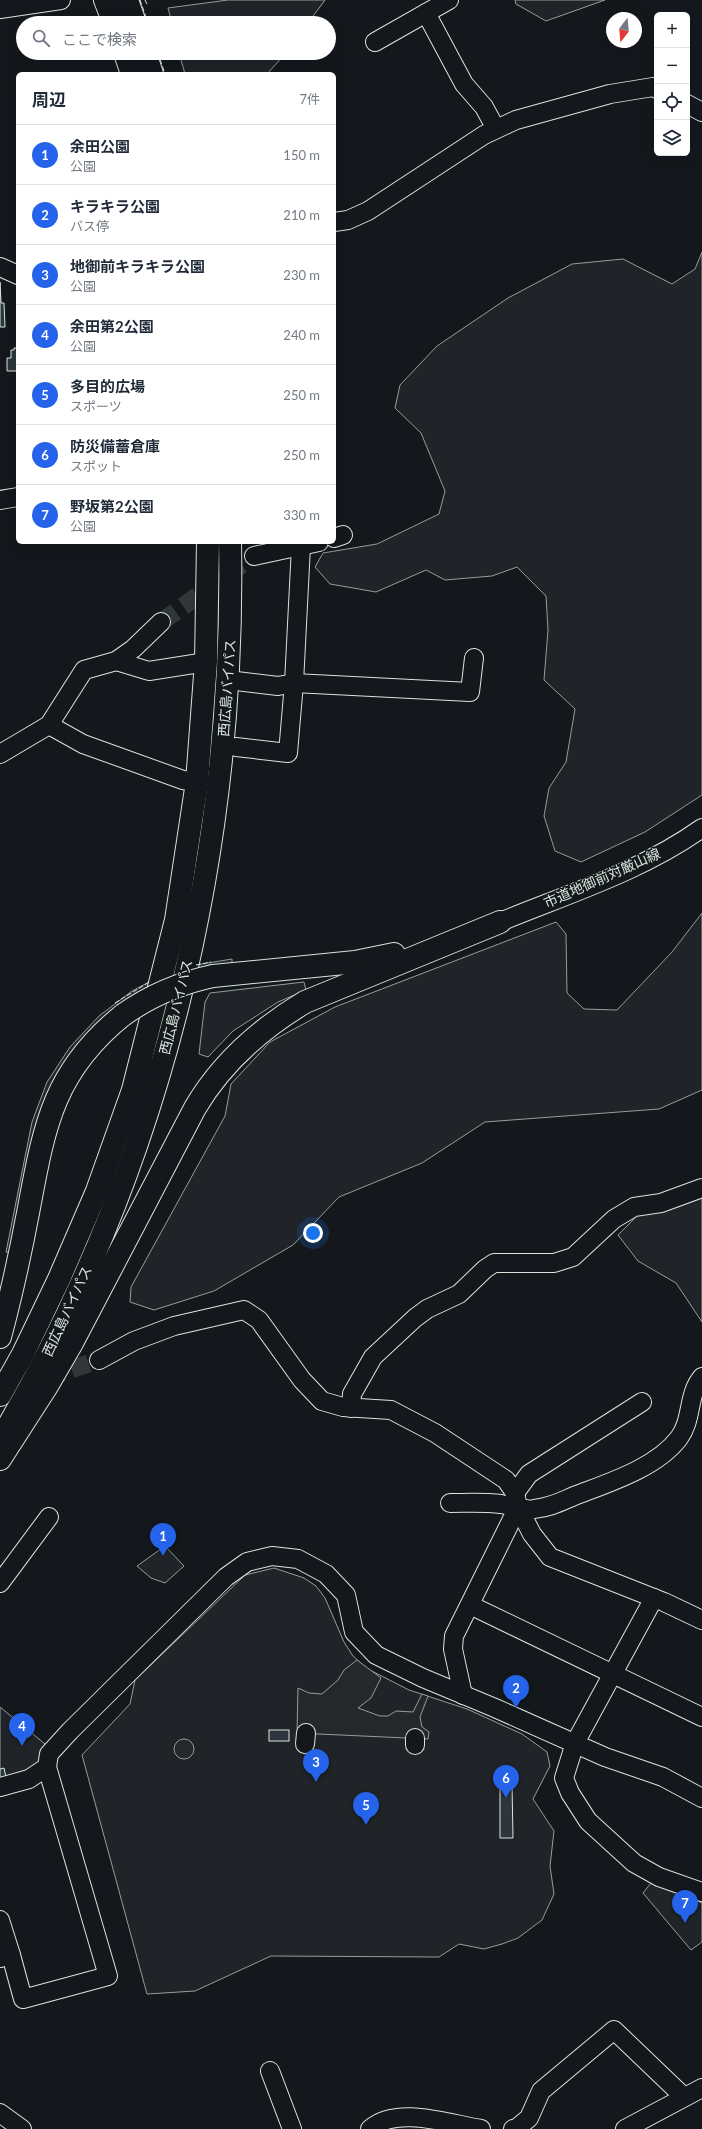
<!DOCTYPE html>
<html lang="ja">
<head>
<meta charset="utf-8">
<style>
	:root { --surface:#fff; --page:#f2f2f3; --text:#1f2937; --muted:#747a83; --line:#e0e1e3; --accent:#2563eb }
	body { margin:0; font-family:Lato,"Noto Sans JP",sans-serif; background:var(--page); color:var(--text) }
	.controls { position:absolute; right:12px; top:12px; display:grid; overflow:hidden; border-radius:6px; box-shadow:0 4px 16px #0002 }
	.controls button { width:36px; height:36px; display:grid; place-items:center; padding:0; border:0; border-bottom:1px solid var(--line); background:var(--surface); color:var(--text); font:20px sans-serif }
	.compass { position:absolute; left:606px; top:12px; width:36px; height:36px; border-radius:50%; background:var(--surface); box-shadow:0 4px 16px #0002; rotate:196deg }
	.you { position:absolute; left:313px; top:1233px; width:14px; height:14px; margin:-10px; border:3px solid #fff; border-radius:50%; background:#1a73e8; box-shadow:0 0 0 6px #1a73e833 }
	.badge { display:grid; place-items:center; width:26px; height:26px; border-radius:50%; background:var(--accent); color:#fff; font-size:13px; font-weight:700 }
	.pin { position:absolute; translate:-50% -33px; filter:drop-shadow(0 1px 2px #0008) }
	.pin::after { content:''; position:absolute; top:21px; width:14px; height:12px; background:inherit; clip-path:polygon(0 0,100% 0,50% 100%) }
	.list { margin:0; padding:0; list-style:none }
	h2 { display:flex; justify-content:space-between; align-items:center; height:52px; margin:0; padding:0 16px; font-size:17px }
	h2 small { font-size:13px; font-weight:400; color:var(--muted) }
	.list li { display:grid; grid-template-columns:26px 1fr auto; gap:12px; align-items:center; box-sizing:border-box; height:60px; padding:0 16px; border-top:1px solid var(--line) }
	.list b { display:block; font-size:15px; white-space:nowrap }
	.list p { margin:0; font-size:13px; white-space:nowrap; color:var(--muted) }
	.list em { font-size:13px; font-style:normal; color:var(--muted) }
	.icon { flex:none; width:22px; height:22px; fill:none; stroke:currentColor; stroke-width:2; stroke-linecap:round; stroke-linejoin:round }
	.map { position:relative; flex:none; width:702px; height:2129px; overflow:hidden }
	.search { position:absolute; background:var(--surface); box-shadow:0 4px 16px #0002; left:16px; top:16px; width:320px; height:44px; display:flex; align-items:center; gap:10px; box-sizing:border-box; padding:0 14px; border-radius:22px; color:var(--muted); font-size:15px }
	.panel { position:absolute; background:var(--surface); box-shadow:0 4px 16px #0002; left:16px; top:72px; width:320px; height:472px; border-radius:6px }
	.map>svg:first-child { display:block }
	.green { fill:#202428; stroke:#939e99 }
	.parking { fill:#24282b; stroke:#939e99 }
	.building { fill:#2c363c; stroke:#d8e6dc }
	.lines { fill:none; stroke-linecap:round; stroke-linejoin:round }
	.minor-tunnel { stroke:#313739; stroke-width:18; stroke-dasharray:18 9; stroke-linecap:butt }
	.minor-casing { stroke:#d8e6dc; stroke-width:20 }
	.highway-casing { stroke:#d8e6dc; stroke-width:24 }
	.minor { stroke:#14181c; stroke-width:18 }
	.highway { stroke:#14181c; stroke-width:22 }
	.highway-bridge-casing { stroke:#d8e6dc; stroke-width:24; stroke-linecap:butt }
	.highway-bridge { stroke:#14181c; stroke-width:22 }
	.fence { stroke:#d8e6dc; stroke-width:1; stroke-dasharray:5 2; stroke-linecap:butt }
	.labels { text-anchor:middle; stroke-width:3; stroke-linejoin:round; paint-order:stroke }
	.street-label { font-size:14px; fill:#d8e6dc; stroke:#14181c }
</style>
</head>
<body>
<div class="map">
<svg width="702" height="2129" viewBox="0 0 702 2129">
	<rect width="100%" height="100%" fill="#14181c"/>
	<g class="green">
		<polygon points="228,0 325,0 308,23 172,23 168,8"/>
		<polygon points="515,0 605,0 546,21 516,4"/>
		<polygon points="179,53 286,53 267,74 185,74"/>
		<polygon points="702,252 702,795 645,832 581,862 555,851 544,816 549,788 566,762 575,709 544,680 548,630 546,596 517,567 492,576 445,580 426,570 376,592 330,584 315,567 323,553 377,544 439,514 445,491 421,433 395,408 400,385 437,346 508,298 572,264 623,259 672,284 695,269"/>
		<polygon points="702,913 702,1090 659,1109 485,1122 422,1163 339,1197 293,1245 214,1291 154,1310 130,1302 131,1287 225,1116 231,1084 270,1042 335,1007 556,922 566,934 567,993 584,1009 617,1010 672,952"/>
		<polygon points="304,982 306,990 278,1002 233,1031 208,1057 199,1054 205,1002 210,993"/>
		<polygon points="702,1190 702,1322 676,1283 638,1261 618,1235 638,1215"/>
		<polygon points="165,1546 184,1566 165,1583 151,1578 137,1566"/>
		<polygon points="274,1568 304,1578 316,1586 325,1598 344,1642 353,1656 366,1668 409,1690 467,1709 522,1734 547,1752 550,1766 533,1799 554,1831 550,1866 554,1894 542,1920 518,1938 502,1944 484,1949 459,1944 439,1957 271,1956 195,1991 147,1994 82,1755 130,1704 135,1680 245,1575"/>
		<polygon points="0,1707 45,1744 35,1773 0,1783"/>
		<polygon points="651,1883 702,1903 702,1942 691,1950 643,1893"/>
	</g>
	<g class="parking">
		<polygon points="232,959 232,965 88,1035 12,1253 6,1252 32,1122 47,1082 70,1047 99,1016 132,991 151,981 190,966"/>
		<polygon points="357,1660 381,1678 371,1698 358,1708 380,1716 388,1716 396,1711 413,1712 422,1694 428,1696 420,1717 422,1727 429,1732 428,1739 297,1733 298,1688 309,1693 322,1694 338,1680 344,1670"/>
		<circle cx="184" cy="1749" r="10"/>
	</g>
	<g class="building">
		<polygon points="0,282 1,303 4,303 5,327 0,327"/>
		<polygon points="14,348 18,348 18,371 7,371 7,358 11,358 11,350 14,350"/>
		<rect x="269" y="1730" width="20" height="11"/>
		<polygon points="4,1768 6,1777 0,1779 0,1769"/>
		<polygon points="500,1784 512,1784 513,1838 500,1838"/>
	</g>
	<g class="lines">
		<g class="minor-tunnel">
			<polyline points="161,622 254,556"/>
			<polyline points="46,1378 99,1360"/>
		</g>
		<defs>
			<g id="minor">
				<polyline points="0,9 61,0"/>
				<polyline points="426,13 464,84 484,107 496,129"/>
				<polyline points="375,42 449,0"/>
				<polyline points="687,104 702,112"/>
				<polyline points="334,222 348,220 368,211 484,135 516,120 610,94 653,87 657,89"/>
				<polyline points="0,267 18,275"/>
				<polyline points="0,500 18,497"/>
				<polyline points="334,538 343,535"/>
				<polyline points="254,556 319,542"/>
				<polyline points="116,661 149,671 206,662"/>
				<polyline points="228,680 278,686 294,683 301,546"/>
				<polyline points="49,725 83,744 183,780 197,782"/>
				<polyline points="236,747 288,753 294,683 470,692 474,658"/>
				<polyline points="0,754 49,725 84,670 116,661 133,649 161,622"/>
				<path d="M500 922C568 894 642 871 702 828"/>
				<polyline points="99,1360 134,1341 174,1326 244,1310 259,1320 302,1380 322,1401 343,1407 391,1410 435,1433 506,1480 515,1493 518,1507 532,1534 550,1557 664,1602 702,1620"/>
				<polyline points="351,1408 352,1394 373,1357 415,1318 427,1309 459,1294 485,1269 494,1263 554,1263 573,1257 614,1219 634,1207 661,1203 702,1188"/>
				<polyline points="515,1493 529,1474 642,1402"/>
				<path d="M450 1503C467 1503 484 1502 501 1504 512 1506 524 1511 534 1509 554 1507 565 1499 582 1493 614 1481 658 1466 679 1438 693 1419 687 1395 702 1377"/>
				<polyline points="0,1583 49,1517"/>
				<polyline points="654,1598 575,1743 564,1778 570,1793 588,1821 634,1863 659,1877 702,1892"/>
				<polyline points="470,1605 702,1717"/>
				<polyline points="463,1695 453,1649 454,1636 518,1507"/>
				<polyline points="305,1744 306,1733"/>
				<polyline points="415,1745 415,1738"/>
				<polyline points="0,1787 29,1779 47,1767 49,1754 70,1731 226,1577 247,1562 272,1556 298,1559 326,1574 346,1595 354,1632 376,1655 423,1678 495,1708 605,1757 663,1777 702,1798"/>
				<polyline points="0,1920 11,1955 0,1958"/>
				<polyline points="11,1955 23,1999 108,1976 47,1767"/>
				<polyline points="270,2071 292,2129"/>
				<polyline points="0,2113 22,2129"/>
				<path d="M370 2129C397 2105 449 2124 481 2129"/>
				<polyline points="513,2129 517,2128 529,2118 541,2091 614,2030 684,2097"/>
				<polyline points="625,2129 702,2088"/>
			</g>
			<g id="highway">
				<polyline points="105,0 114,23"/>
				<polyline points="127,0 135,23"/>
				<polyline points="125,53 132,74"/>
				<polyline points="145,53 152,74"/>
				<polyline points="213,976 355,962 394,954"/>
				<path d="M0 1337C11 1296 20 1255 28 1213 44 1128 52 1072 123 1015"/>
				<polyline points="0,1395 23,1354 59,1279 97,1191 133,1090 176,920 197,782 206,662 208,542"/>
				<path d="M0 1440C160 1171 236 855 230 542"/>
				<path d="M0 1459 47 1386 72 1343 195 1108C222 1062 260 1029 305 1002L500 922"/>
			</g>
		</defs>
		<use href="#minor" class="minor-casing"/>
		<use href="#highway" class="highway-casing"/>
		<use href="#minor" class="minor"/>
		<use href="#highway" class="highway"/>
		<defs>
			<path id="highway-bridge" d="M123 1015C151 995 180 983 213 976"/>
		</defs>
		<use href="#highway-bridge" class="highway-bridge-casing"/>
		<use href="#highway-bridge" class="highway-bridge"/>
		<g class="fence">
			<polyline points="140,0 148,23"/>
			<polyline points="145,0 147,4"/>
			<polyline points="158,53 165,74"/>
			<polyline points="196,965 211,962"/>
			<polyline points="115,1003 151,981"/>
		</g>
	</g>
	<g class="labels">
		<g class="street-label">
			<text transform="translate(227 688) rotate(-86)" y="5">西広島バイパス</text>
			<text transform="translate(602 878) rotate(-24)" y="5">市道地御前対厳山線</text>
			<text transform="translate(176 1007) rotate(-76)" y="5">西広島バイパス</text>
			<text transform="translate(67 1311) rotate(-65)" y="5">西広島バイパス</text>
		</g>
	</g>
</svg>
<div class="controls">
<button>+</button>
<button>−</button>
<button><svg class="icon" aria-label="locate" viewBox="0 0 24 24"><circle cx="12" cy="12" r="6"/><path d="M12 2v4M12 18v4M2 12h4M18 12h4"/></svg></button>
<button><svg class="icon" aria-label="layers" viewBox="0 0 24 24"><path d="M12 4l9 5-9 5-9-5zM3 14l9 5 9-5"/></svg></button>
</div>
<svg class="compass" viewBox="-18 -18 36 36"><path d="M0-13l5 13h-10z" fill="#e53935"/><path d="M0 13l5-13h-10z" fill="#747a83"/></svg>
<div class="you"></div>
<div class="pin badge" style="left:163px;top:1556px">1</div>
<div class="pin badge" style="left:516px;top:1708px">2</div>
<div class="pin badge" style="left:316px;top:1782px">3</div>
<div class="pin badge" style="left:22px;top:1746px">4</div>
<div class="pin badge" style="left:366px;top:1825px">5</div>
<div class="pin badge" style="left:506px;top:1798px">6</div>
<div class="pin badge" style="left:685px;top:1923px">7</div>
<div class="search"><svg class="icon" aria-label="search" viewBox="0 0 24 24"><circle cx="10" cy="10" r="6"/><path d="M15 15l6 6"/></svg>ここで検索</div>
<section class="panel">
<h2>周辺<small>7件</small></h2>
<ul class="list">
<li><span class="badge">1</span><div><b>余田公園</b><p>公園</p></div><em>150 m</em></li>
<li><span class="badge">2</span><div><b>キラキラ公園</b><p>バス停</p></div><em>210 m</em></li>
<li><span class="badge">3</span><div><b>地御前キラキラ公園</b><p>公園</p></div><em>230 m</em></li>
<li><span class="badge">4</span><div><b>余田第2公園</b><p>公園</p></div><em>240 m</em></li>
<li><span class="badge">5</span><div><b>多目的広場</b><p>スポーツ</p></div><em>250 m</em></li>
<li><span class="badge">6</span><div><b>防災備蓄倉庫</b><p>スポット</p></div><em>250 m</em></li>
<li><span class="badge">7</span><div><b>野坂第2公園</b><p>公園</p></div><em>330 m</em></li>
</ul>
</section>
</div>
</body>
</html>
